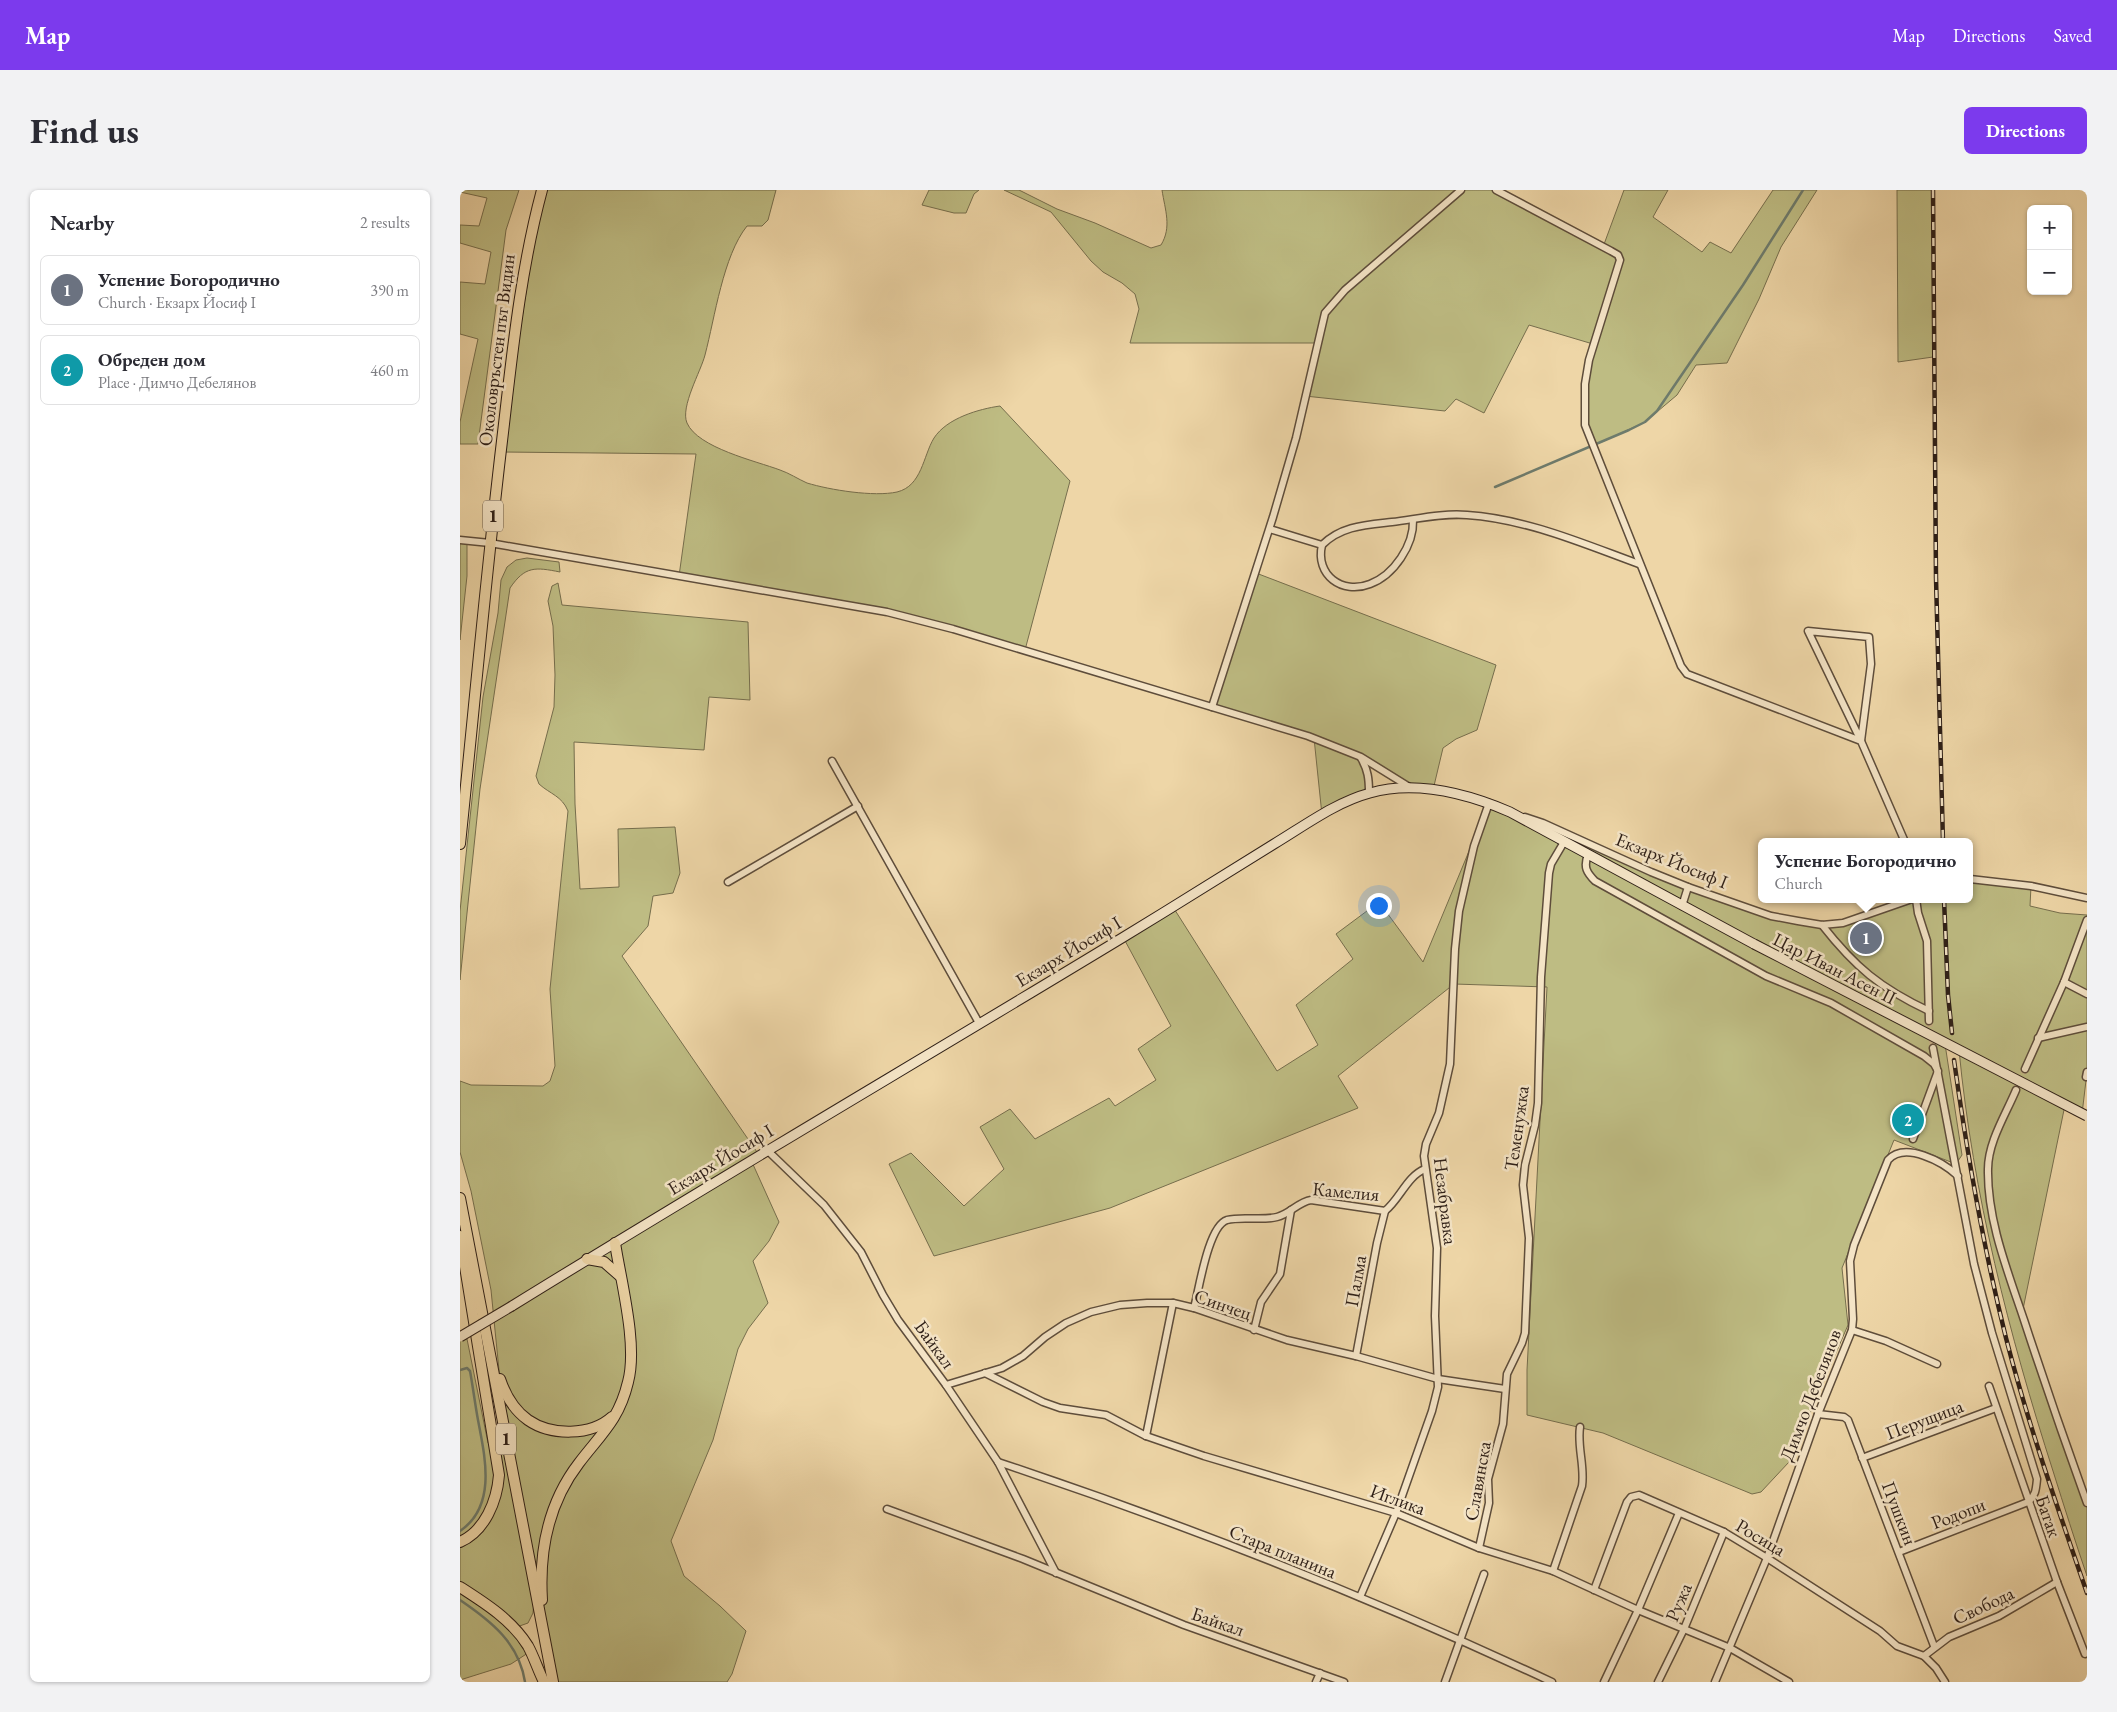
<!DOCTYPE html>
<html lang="en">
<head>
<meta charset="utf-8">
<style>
	:root { --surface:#fff; --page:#f2f2f3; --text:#2b2b33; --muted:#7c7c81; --line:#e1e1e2; --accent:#7c3aed }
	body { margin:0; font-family:"EB Garamond",serif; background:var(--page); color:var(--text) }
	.controls { position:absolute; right:15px; top:15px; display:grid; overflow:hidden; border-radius:8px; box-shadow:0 1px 4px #0004 }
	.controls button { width:45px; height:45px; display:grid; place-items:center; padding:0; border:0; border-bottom:1px solid var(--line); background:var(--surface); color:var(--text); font:25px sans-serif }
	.you { position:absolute; left:918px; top:715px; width:18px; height:18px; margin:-12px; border:4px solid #fff; border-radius:50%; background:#1a73e8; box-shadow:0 0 0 8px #1a73e833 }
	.badge { display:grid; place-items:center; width:32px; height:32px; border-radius:50%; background:var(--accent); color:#fff; font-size:16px; font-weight:700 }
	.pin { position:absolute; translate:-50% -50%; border:2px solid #fff; box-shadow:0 1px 5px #0006 }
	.popup { position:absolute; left:1298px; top:648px; width:215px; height:65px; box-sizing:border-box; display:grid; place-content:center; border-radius:8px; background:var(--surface); filter:drop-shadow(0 1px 4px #0005); font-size:16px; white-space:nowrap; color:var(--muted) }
	.popup b { font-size:19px; color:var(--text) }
	.popup::after { content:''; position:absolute; left:50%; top:100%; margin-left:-10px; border:10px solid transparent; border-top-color:var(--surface) }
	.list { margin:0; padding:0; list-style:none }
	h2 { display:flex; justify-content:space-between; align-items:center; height:65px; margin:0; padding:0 20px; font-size:21px }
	h2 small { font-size:16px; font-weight:400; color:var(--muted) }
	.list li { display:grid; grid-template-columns:32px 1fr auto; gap:15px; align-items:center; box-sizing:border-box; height:70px; margin:0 10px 10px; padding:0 10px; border:1px solid var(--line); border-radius:8px }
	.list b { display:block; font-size:19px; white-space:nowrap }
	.list p { margin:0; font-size:16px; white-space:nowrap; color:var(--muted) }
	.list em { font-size:16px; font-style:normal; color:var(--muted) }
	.map { position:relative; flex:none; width:1627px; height:1492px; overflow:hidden; border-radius:8px }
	header { display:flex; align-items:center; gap:30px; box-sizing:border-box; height:70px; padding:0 25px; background:var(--accent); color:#fff }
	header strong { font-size:24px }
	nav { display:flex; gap:28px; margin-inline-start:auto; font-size:18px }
	.intro { display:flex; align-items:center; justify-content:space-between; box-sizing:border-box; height:120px; padding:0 30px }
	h1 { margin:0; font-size:35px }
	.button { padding:12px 22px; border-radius:8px; background:var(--accent); color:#fff; font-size:18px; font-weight:700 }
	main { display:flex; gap:30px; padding:0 30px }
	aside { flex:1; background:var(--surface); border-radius:8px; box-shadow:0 1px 4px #0004 }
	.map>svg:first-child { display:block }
	.green { fill:#bebc83; stroke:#766e4d }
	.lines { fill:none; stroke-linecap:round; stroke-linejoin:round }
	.stream { stroke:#6e7b6c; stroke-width:2.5 }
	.minor-tunnel { stroke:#c8b18a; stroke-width:6; stroke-dasharray:6 3; stroke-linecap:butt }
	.minor-casing { stroke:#5e4d3b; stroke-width:9 }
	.secondary-casing { stroke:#2e1f17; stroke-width:11 }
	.primary-casing { stroke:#2e1f17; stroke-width:12 }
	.minor { stroke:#f4e4c6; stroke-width:6 }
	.secondary { stroke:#f4e4c6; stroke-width:9 }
	.primary { stroke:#eed6a7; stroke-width:10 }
	.rail-casing { stroke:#2e1f17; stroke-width:4.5 }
	.rail { stroke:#f4e4c6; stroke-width:2.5; stroke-dasharray:8; stroke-linecap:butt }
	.secondary-bridge-casing { stroke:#2e1f17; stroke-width:11; stroke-linecap:butt }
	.secondary-bridge { stroke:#f4e4c6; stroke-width:9 }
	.labels { text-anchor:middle; stroke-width:5; stroke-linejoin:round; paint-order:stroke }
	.shield { fill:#f4e4c6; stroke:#695a4c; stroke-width:1 }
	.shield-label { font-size:18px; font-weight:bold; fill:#2e1f17 }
	.street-label { font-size:19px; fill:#2e1f17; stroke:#f4e4c6 }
</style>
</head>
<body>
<header>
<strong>Map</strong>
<nav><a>Map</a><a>Directions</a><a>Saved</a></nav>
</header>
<div class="intro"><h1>Find us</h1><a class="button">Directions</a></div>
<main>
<aside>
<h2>Nearby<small>2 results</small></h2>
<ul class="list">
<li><span class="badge" style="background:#6b7280">1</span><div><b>Успение Богородично</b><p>Church · Екзарх Йосиф I</p></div><em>390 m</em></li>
<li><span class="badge" style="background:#0f9aa8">2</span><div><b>Обреден дом</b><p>Place · Димчо Дебелянов</p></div><em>460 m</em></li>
</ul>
</aside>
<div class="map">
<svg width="1627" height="1492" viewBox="0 0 1627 1492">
	<rect width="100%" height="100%" fill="#eed6a7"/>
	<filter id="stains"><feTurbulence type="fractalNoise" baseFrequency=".004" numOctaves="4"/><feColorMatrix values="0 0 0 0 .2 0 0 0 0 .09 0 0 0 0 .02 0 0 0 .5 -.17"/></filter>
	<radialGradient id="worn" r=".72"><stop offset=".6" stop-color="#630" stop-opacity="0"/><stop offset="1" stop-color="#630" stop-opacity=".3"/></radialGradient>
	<g class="green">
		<polygon points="0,0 59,0 46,40 18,254 0,254 0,232 18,149 0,144 0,92 25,94 31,62 0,53 0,35 19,36 27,8 0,2"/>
		<path d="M82 0H316L308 30 302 36H287C263 66 255 127 245 165 241 181 220 217 227 233 238 258 296 271 320 280 329 283 338 289 347 293 370 300 414 307 437 302 462 296 463 266 474 248 487 228 519 219 540 216L610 291 565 460 427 422 219 386 236 264 41 262Z"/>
		<polygon points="469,0 519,0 514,4 506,23 494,23 462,15"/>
		<path d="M544 0H559L597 19 635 33 691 58 701 55C712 37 705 20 702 0H1036L1143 57 1164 0H1208L1193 27 1242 62 1250 52 1271 63 1313 0H1357L1321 57 1299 109 1267 173 1236 175 1217 205 1185 232 1133 256 1124 223 1133 154 1069 135 1024 223 996 209 985 221 845 206 857 153H670L679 119 675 104 662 93 643 82 631 71 591 22Z"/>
		<polygon points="1437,0 1473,0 1473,167 1438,172"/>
		<polygon points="0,350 7,351 7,386 0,450"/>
		<path d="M67 368 99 372 100 382C75 377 65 376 50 398L20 599 0 790V721L23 507 38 423 41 390 47 377 56 370Z"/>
		<polygon points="796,383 1036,475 1017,540 996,549 983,558 973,600 953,599 902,568 909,603 862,625 854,548 752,517"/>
		<path d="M98 393 102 415 288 432 290 510 249 507 244 560 114 552 115 614 120 699 159 697 158 639 215 637 220 683 213 703 193 706 188 736 162 766 299 965 291 970 319 1032 309 1051 293 1071 308 1113 288 1139 278 1159 253 1250 211 1351 224 1386 260 1416 286 1441 272 1484 267 1492H93L75 1401 73 1423 68 1433 54 1438 71 1461 51 1474 0 1490V1147L7 1149 28 1253 46 1250 31 1100 11 1001 0 962V891L11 895 83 896 90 891 95 876 90 799 108 621C102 606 90 604 79 594L76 586 94 517 95 485 93 436 88 411 92 396Z"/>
		<path d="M1029 613 1228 697 1338 731 1383 733 1452 709H1510V689L1571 696 1570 716 1600 723 1627 725V882L1622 924 1605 915 1562 1124 1627 1313V1386C1615 1351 1604 1316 1593 1281 1549 1144 1513 1005 1499 860L1485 854 1502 965 1496 974 1434 950 1382 1078 1388 1135 1329 1272 1301 1302 1292 1304 1143 1243 1067 1225V1180L1087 797 994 794 878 886 898 918 650 1018 474 1066 429 974 451 963 504 1016 544 979 520 937 550 919 575 949 649 908 655 916 696 890 678 859 711 836 663 747 713 717 817 881 858 855 836 815 893 769 876 744 919 712 963 772Z"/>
	</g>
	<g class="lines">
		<g class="stream">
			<polyline points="1035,297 1169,240 1185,232 1197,221 1283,95 1343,0"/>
			<path d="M0 1180 7 1178 10 1181C13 1197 15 1214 18 1230 25 1267 37 1316 0 1341"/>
			<path d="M0 1410C31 1431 59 1453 65 1492"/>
		</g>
		<g class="minor-tunnel">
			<polyline points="1469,831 1473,858"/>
			<polyline points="1556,900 1565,879"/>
		</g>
		<defs>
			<g id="minor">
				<polyline points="1036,0 1151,61 1158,65 1160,70 1129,170 1125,194 1125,235 1221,476 1227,484 1401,551 1445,652"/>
				<path d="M810 339 862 355C881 336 905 335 932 332 957 329 982 323 1007 325 1067 329 1124 354 1179 374"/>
				<polyline points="0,350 30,353 427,422 493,439 848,546 901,567 951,598"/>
				<path d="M862 355C855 385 882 405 910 394 934 385 954 355 953 330"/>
				<polygon points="1348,441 1409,447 1411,474 1401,551"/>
				<polyline points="752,517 813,327 836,248 865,123 885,100 1001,0"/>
				<path d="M901 568C908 580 909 589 909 603"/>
				<polyline points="372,571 519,833"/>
				<polyline points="1065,627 1083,633 1191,682 1228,697 1311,726 1338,731 1362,735 1383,733 1452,709"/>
				<path d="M1128 665C1123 677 1127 683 1135 691L1306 786 1371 813 1464 866 1474 874 1478 881 1453 949"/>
				<polyline points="1510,689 1571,696 1627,708"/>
				<polyline points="268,692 398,616"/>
				<polyline points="1456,709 1458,723 1467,751 1469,831"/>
				<polyline points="1222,716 1228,697"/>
				<path d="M1362 735C1395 777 1420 798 1469 821"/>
				<polyline points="1604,792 1627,804"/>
				<polyline points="1578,848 1627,837"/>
				<polyline points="1565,879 1604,792 1627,730"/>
				<polyline points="1626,887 1627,882"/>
				<path d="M1556 900C1546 924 1528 952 1528 979 1527 1030 1548 1082 1564 1130 1584 1191 1605 1252 1627 1313"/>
				<polyline points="307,960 364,1015 401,1062 423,1105 438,1130 486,1195 538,1272 596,1383"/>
				<path d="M734 1118C739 1100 748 1036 767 1030 782 1026 801 1031 817 1027 830 1024 838 1012 851 1010L925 1021C940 1009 947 986 965 979"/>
				<polyline points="794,1140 801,1112 820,1084 831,1020"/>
				<polyline points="1392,1140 1426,1151 1477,1174"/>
				<polyline points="896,1166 917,1053 925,1021"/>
				<polyline points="525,1183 583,1212 600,1218 646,1225 686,1246 744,1266 936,1323 1019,1358 1093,1381 1178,1420 1270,1458 1329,1492"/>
				<polyline points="486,1195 542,1178 563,1166 585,1147 606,1133 631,1122 660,1115 687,1113 713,1113 734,1118 827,1150 896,1166 978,1189 1045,1199"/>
				<polyline points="1529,1196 1597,1392 1625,1464"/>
				<polyline points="1358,1224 1384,1227 1388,1230 1474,1456"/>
				<polyline points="686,1246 713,1113"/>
				<polyline points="1402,1268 1536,1218"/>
				<path d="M538 1272C727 1335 912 1408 1092 1492"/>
				<polyline points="427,1319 563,1369 724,1435 884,1492"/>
				<polyline points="1019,1358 1029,1313 1028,1289 1043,1234 1047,1184 1062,1153 1065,1143 1069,1048 1063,995 1065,975 1075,935 1078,913 1081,787 1089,683 1091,674 1104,652"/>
				<path d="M1439 1362 1568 1312C1576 1305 1576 1299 1577 1289L1532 1143 1514 1074 1473 858"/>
				<path d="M1093 1381 1122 1296C1125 1276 1117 1257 1120 1237"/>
				<polyline points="1134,1400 1167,1312 1171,1307 1179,1305 1264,1342 1307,1368 1420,1441 1437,1456 1464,1466 1476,1478 1485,1492"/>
				<polyline points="900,1407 936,1323 972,1221 978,1197 975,1126 977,1058 964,966 966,954 979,923 990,874 995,759 999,721 1014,656 1029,613"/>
				<polyline points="1464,1466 1489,1447 1539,1426 1597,1392"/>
				<polyline points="856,1492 860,1483"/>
				<polyline points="985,1492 1024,1384"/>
				<polyline points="1144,1492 1178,1420 1219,1323"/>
				<polyline points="1198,1492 1224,1439 1264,1342"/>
				<path d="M1255 1492 1307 1368 1358 1224 1392 1140 1393 1129 1390 1071 1394 1055 1428 970C1445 951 1483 972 1498 986"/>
			</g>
			<path id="secondary" d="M52 1116C254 991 459 871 662 748 713 717 764 685 814 654 844 636 876 612 910 603 956 590 1008 604 1050 622L1294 754"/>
			<g id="primary">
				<path d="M0 654C14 520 26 385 42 251 52 166 60 82 82 0"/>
				<polyline points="0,1008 93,1492"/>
				<path d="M0 1046 39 1285C37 1311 25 1341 0 1352"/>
				<polyline points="127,1069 144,1072 160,1086"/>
				<path d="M40 1189C45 1204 54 1220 68 1230 91 1246 131 1246 152 1227"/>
				<path d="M0 1397C25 1413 52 1430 68 1456 74 1467 78 1480 84 1492"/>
				<path d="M82 1410C79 1361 89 1312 119 1273 141 1244 159 1230 168 1192 178 1155 161 1092 155 1053"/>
			</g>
		</defs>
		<use href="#minor" class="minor-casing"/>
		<use href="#secondary" class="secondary-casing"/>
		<use href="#primary" class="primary-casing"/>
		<use href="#minor" class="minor"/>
		<use href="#secondary" class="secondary"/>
		<use href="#primary" class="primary"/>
		<defs>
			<g id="rail">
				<polyline points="1473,0 1476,388 1483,652"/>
				<polyline points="1484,709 1488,805 1492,843"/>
				<path d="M1494 870C1507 963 1523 1056 1546 1148 1568 1234 1598 1319 1627 1403"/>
			</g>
		</defs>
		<use href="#rail" class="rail-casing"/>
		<use href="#rail" class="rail"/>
		<defs>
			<g id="secondary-bridge">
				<polyline points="1294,754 1627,926"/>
				<polyline points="0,1147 52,1116"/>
			</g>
		</defs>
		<use href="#secondary-bridge" class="secondary-bridge-casing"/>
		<use href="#secondary-bridge" class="secondary-bridge"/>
	</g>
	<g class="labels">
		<g class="shield">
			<rect x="23" y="310.5" width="20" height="31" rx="4"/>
			<rect x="36" y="1233.5" width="20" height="31" rx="4"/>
		</g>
		<g class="shield-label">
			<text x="33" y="332">1</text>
			<text x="46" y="1255">1</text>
		</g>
		<g class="street-label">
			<text transform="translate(36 160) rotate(-83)" y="7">Околовръстен път Видин</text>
			<text transform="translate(1212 670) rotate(22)" y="7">Екзарх Йосиф I</text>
			<text transform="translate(608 761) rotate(-31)" y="7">Екзарх Йосиф I</text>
			<text transform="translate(1375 778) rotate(27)" y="7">Цар Иван Асен II</text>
			<text transform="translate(1056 938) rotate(-82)" y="7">Теменужка</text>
			<text transform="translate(260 969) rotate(-31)" y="7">Екзарх Йосиф I</text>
			<text transform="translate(886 1001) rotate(5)" y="7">Камелия</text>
			<text transform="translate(986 1011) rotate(83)" y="7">Незабравка</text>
			<text transform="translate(895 1091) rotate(-80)" y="7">Палма</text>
			<text transform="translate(763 1114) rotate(19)" y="7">Синчец</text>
			<text transform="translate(475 1154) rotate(54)" y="7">Байкал</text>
			<text transform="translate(1350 1205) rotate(-69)" y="7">Димчо Дебелянов</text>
			<text transform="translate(1464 1229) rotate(-21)" y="7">Перущица</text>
			<text transform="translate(1017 1291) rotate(-80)" y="7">Славянска</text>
			<text transform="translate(938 1309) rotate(20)" y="7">Иглика</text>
			<text transform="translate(1440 1323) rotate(69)" y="7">Пушкин</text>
			<text transform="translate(1498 1323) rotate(-21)" y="7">Родопи</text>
			<text transform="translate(1589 1326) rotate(71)" y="7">Батак</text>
			<text transform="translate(1301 1347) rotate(31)" y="7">Росица</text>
			<text transform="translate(823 1361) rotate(22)" y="7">Стара планина</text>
			<text transform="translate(1218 1412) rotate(-67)" y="7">Ружа</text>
			<text transform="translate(1523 1415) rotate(-25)" y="7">Свобода</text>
			<text transform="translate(758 1431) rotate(19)" y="7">Байкал</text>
		</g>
	</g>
	<rect width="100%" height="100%" filter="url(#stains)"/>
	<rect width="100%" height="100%" fill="url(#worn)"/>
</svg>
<div class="controls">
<button>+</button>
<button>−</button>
</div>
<div class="you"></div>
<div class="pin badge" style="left:1406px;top:748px;background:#6b7280">1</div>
<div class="popup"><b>Успение Богородично</b>Church</div>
<div class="pin badge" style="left:1448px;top:930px;background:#0f9aa8">2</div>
</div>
</main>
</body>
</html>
